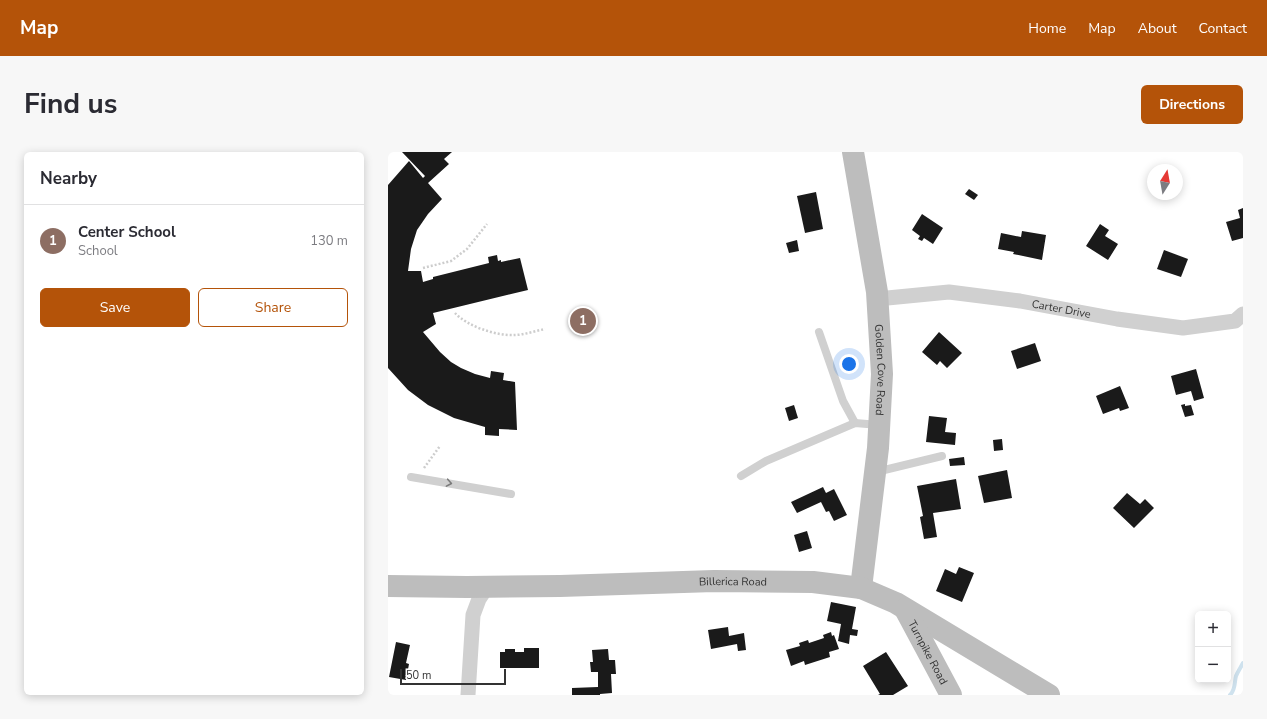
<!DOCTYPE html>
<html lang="en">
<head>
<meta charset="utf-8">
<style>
	:root { --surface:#fff; --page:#f7f7f7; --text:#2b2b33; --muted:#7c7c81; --line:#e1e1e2; --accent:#b45309 }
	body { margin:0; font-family:"Nunito Sans",sans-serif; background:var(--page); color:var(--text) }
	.controls { position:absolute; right:12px; bottom:12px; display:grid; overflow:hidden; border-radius:6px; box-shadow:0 2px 10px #0003 }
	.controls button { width:36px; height:36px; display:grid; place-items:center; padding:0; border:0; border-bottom:1px solid var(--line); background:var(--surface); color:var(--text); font:20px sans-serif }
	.compass { position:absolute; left:759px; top:12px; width:36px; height:36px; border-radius:50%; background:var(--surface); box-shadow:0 2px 10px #0003; rotate:11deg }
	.scale { position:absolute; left:12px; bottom:10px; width:106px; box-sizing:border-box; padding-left:4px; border:2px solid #333; border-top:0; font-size:11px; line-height:14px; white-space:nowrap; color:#333; -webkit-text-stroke:3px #fff; paint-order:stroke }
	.you { position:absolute; left:461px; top:212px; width:14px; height:14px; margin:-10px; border:3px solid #fff; border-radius:50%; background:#1a73e8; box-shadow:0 0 0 6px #1a73e833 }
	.badge { display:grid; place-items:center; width:26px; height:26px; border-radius:50%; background:var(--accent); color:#fff; font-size:13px; font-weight:700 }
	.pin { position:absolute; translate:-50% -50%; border:2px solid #fff; box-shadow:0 1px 4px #0006 }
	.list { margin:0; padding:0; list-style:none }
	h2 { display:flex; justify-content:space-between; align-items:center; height:52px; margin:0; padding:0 16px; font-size:17px }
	h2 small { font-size:13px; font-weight:400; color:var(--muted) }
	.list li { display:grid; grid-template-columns:26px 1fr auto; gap:12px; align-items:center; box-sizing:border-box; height:72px; padding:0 16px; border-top:1px solid var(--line) }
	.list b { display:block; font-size:15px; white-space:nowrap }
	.list p { margin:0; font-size:13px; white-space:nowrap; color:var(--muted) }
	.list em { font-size:13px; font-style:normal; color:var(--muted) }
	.actions { display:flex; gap:8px; padding:12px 16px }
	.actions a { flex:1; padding:9px 0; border:1px solid var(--accent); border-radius:6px; text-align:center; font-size:14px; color:var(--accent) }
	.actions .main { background:var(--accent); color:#fff }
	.map { position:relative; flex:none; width:855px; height:543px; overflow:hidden; border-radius:6px }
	header { display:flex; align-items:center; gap:24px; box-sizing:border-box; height:56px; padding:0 20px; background:var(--accent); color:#fff }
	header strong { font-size:19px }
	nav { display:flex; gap:22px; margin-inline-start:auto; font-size:14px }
	.intro { display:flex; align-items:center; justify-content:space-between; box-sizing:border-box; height:96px; padding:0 24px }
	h1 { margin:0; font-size:28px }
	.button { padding:10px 18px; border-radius:6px; background:var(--accent); color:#fff; font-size:14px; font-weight:700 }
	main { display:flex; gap:24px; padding:0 24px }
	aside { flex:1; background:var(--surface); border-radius:6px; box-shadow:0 2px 10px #0003 }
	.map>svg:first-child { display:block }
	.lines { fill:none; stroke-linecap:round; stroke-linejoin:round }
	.stream { stroke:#cfe2ee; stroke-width:4 }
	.building { fill:#1a1a1a }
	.path { stroke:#cdcdcd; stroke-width:2.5; stroke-dasharray:2 2; stroke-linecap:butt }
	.lane { stroke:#d0d0d0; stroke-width:8 }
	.street { stroke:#d0d0d0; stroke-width:15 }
	.secondary { stroke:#bdbdbd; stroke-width:22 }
	.oneway { stroke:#7a7a7a }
	.labels { text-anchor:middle; stroke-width:4; stroke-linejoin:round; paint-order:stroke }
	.street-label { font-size:11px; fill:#333; stroke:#fff }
</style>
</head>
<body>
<header>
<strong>Map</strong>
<nav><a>Home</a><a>Map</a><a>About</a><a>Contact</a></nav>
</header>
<div class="intro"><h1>Find us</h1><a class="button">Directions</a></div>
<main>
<aside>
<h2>Nearby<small></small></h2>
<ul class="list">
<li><span class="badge" style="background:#8d6e63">1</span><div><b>Center School</b><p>School</p></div><em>130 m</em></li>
</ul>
<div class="actions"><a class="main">Save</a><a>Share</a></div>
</aside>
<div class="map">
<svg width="855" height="543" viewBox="0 0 855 543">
	<rect width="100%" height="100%" fill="#fff"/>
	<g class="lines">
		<path class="stream" d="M842 543C848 537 846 531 848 524 850 519 853 515 855 511"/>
	</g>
	<g class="building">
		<polygon points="14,0 64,0 56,7 61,12 40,31 54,47 40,62 29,78 23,97 20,119 33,119 35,130 45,127 45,125 101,111 100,105 109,103 110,109 113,108 113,110 132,106 140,138 45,161 48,172 35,180 52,200 63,210 73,216 87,222 102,226 103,219 116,221 115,228 127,230 129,278 111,277 111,284 97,283 97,275 66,266 40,253 20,238 0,216 0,33 21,9 35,26 37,24"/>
		<polygon points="581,37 590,43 586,48 577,42"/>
		<polygon points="428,40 435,77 417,81 409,44"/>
		<polygon points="855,56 855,86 844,89 838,70 852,66 850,58"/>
		<polygon points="534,62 555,76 545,92 536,86 534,89 530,87 532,84 524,78"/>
		<polygon points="712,72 721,78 717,84 730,92 720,108 698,94"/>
		<polygon points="634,79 658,83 654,108 625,102 626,100 610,97 613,81 633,85"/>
		<polygon points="409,88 411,99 401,101 398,91"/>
		<polygon points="776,98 800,107 793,125 769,117"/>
		<polygon points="551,180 574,201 559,216 552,209 549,213 534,200"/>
		<polygon points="647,191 653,209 629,217 623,199"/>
		<polygon points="808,217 816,246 806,249 803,239 788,243 783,224"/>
		<polygon points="732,234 741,256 732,259 731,256 715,262 708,244"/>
		<polygon points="797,252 797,254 803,253 806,263 797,265 793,253"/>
		<polygon points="406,253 410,266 401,269 397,256"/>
		<polygon points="541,264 559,266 557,280 568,281 567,293 538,290"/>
		<polygon points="614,287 615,298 606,299 605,288"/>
		<polygon points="576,305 577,313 562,314 561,307"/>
		<polygon points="619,318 624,346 596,351 590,324"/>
		<polygon points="568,327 573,357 545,361 549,385 536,387 532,365 535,364 529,334"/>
		<polygon points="435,335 438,341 446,337 459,363 446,369 441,359 438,360 433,350 409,361 403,350"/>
		<polygon points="739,341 752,352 757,347 766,356 746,376 725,356"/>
		<polygon points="419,379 424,396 411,400 406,383"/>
		<polygon points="571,415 586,421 574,450 548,439 557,417 568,422"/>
		<polygon points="443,450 468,455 464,477 470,478 469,484 462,483 461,492 450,489 453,472 439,469"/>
		<polygon points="340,475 341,484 356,481 358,498 350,499 349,492 323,497 320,478"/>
		<polygon points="443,480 444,484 446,483 451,497 441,500 442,505 417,513 416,509 403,514 398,498 412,494 411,491 420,488 421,491 436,486 435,483"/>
		<polygon points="8,490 22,493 18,511 21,512 18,528 1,525"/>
		<polygon points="136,496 151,496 151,516 112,516 112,500 117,500 117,497 127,497 127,500 136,500"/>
		<polygon points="220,497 221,508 227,508 228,522 223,522 224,541 212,542 212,543 184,543 184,536 210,535 210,520 203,520 202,510 205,510 204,498"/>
		<polygon points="498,500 520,534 505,543 490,543 492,542 475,514"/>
	</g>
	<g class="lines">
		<g class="path">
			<polyline points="35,116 63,109 79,97 99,72"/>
			<path d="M67 161C79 174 108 184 126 183 136 183 147 179 157 177"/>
			<polyline points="36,316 52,294"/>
		</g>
		<g class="lane">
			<polyline points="431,180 455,249 467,271"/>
			<polyline points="488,320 554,304"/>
			<polyline points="353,324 378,309 467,271 491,273"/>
			<polyline points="23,325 123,342"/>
		</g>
		<g class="street">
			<path id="s1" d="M489 147 561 140 632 149 729 167 795 176 847 169 855 162"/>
			<polyline points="80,543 85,463 91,447 99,435"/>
		</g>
		<g class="secondary">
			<path id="s2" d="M465 0 489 140 494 222 490 296 473 436"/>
			<path id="s3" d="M0 434 79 435 172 434 326 429 425 430 473 436 508 451 661 543"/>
			<path id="s4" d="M517 457 563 543"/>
		</g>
	</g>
	<defs><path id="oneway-chevron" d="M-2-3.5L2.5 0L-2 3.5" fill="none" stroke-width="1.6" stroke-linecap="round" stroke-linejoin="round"/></defs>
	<use class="oneway" href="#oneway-chevron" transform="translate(61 331) rotate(10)"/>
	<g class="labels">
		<g class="street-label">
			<text dy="4" stroke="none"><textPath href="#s1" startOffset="186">Carter Drive</textPath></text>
			<text dy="4" stroke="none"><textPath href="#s2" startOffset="220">Golden Cove Road</textPath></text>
			<text dy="4" stroke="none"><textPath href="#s3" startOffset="345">Billerica Road</textPath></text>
			<text dy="4" stroke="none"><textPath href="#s4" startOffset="49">Turnpike Road</textPath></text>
		</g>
	</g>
</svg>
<div class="controls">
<button>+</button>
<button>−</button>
</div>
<svg class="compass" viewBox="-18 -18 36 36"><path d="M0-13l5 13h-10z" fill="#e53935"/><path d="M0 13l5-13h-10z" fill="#7c7c81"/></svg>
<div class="scale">50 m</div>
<div class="you"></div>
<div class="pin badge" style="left:195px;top:169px;background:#8d6e63">1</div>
</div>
</main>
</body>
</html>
